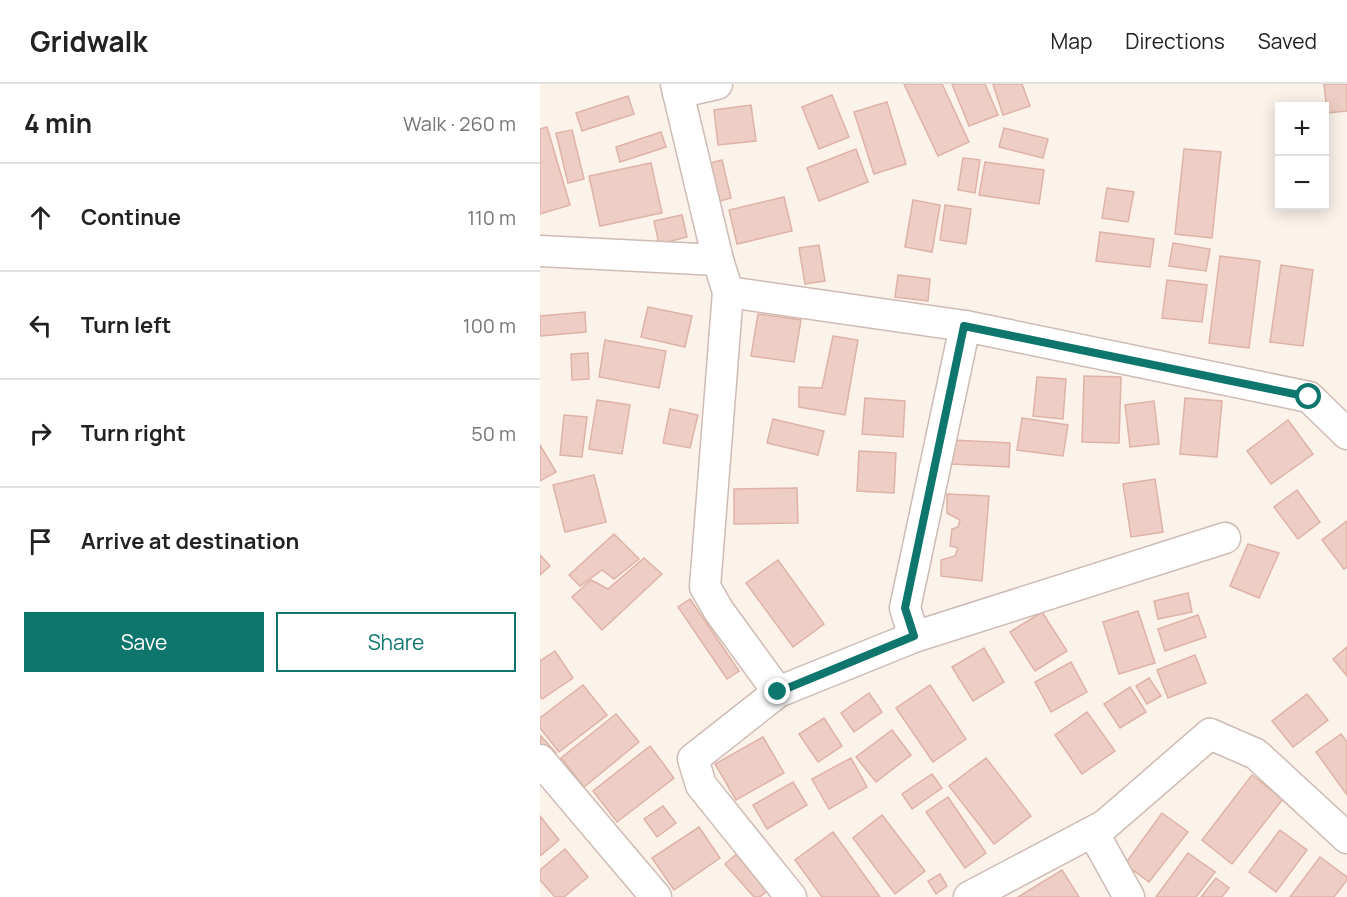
<!DOCTYPE html>
<html lang="en">
<head>
<meta charset="utf-8">
<style>
	:root { --surface:#fff; --page:#f6f6f6; --text:#222; --muted:#767676; --line:#e0e0e0; --accent:#0f766e }
	body { margin:0; font-family:Manrope,sans-serif; background:var(--page); color:var(--text) }
	.controls { position:absolute; right:18px; top:18px; display:grid; overflow:hidden; border-radius:0px; box-shadow:0 3px 15px #0003 }
	.controls button { width:54px; height:54px; display:grid; place-items:center; padding:0; border:0; border-bottom:2px solid var(--line); background:var(--surface); color:var(--text); font:30px sans-serif }
	.stop { position:absolute; width:18px; height:18px; margin:-14px; border:4px solid #0f766e; border-radius:50%; background:#fff }
	.stop.end { background:#0f766e; border-color:#fff; box-shadow:0 2px 6px #0008 }
	.list { margin:0; padding:0; list-style:none }
	h2 { display:flex; justify-content:space-between; align-items:center; height:78px; margin:0; padding:0 24px; font-size:26px }
	h2 small { font-size:20px; font-weight:400; color:var(--muted) }
	.list li { display:grid; grid-template-columns:39px 1fr auto; gap:18px; align-items:center; box-sizing:border-box; height:108px; padding:0 24px; border-top:2px solid var(--line) }
	.list b { display:block; font-size:22px; white-space:nowrap }
	.list em { font-size:20px; font-style:normal; color:var(--muted) }
	.actions { display:flex; gap:12px; padding:18px 24px }
	.actions a { flex:1; padding:14px 0; border:2px solid var(--accent); border-radius:0px; text-align:center; font-size:21px; color:var(--accent) }
	.actions .main { background:var(--accent); color:#fff }
	.icon { flex:none; width:33px; height:33px; fill:none; stroke:currentColor; stroke-width:2; stroke-linecap:round; stroke-linejoin:round }
	.map { position:relative; flex:none; width:807px; height:813px; overflow:hidden }
	header { display:flex; align-items:center; gap:36px; box-sizing:border-box; height:84px; padding:0 30px; background:var(--surface); border-bottom:2px solid var(--line) }
	header strong { font-size:28px }
	nav { display:flex; gap:33px; margin-inline-start:auto; font-size:21px }
	main { display:flex }
	aside { flex:1; background:var(--surface) }
	.map>svg:first-child { display:block }
	.building { fill:#eecec4; stroke:#dfb2a6; stroke-width:1.5 }
	.lines { fill:none; stroke-linecap:round; stroke-linejoin:round }
	.minor-casing { stroke:#cebbb4; stroke-width:33 }
	.minor { stroke:#fff; stroke-width:30 }
	.route { stroke:#0f766e; stroke-width:8 }
</style>
</head>
<body>
<header>
<strong>Gridwalk</strong>
<nav><a>Map</a><a>Directions</a><a>Saved</a></nav>
</header>
<main>
<aside>
<h2>4 min<small>Walk · 260 m</small></h2>
<ul class="list">
<li><svg class="icon" aria-label="ahead" viewBox="0 0 24 24"><path d="M12 20V5M6 11l6-6 6 6"/></svg><div><b>Continue</b></div><em>110 m</em></li>
<li><svg class="icon" aria-label="left" viewBox="0 0 24 24"><path d="M17 20v-9H6M10 6l-5 5 5 5"/></svg><div><b>Turn left</b></div><em>100 m</em></li>
<li><svg class="icon" aria-label="right" viewBox="0 0 24 24"><path d="M7 20v-9h11M14 6l5 5-5 5"/></svg><div><b>Turn right</b></div><em>50 m</em></li>
<li><svg class="icon" aria-label="arrive" viewBox="0 0 24 24"><path d="M6 21V4h12l-3 4 3 4H6"/></svg><div><b>Arrive at destination</b></div></li>
</ul>
<div class="actions"><a class="main">Save</a><a>Share</a></div>
</aside>
<div class="map">
<svg width="807" height="813" viewBox="0 0 807 813">
	<rect width="100%" height="100%" fill="#fbf2ea"/>
	<g class="building">
		<polygon points="364,0 402,0 429,58 398,72"/>
		<polygon points="412,0 445,0 458,31 429,42"/>
		<polygon points="453,0 482,0 490,22 463,31"/>
		<polygon points="784,0 807,0 807,27 787,29"/>
		<polygon points="292,11 309,53 279,65 262,23"/>
		<polygon points="88,12 94,30 42,47 36,29"/>
		<polygon points="347,18 366,80 334,90 314,28"/>
		<polygon points="211,21 216,57 178,61 174,26"/>
		<polygon points="7,43 30,121 0,130 0,45"/>
		<polygon points="464,44 508,55 503,74 459,63"/>
		<polygon points="32,46 44,95 28,99 16,49"/>
		<polygon points="121,48 126,63 80,78 76,63"/>
		<polygon points="316,65 328,98 279,117 267,84"/>
		<polygon points="644,65 681,68 672,154 635,150"/>
		<polygon points="423,74 440,76 435,109 418,106"/>
		<polygon points="182,76 191,114 173,119 163,81"/>
		<polygon points="445,78 504,86 499,120 439,111"/>
		<polygon points="111,79 122,129 60,142 49,92"/>
		<polygon points="567,104 594,108 588,138 562,134"/>
		<polygon points="244,113 252,147 197,160 189,126"/>
		<polygon points="373,116 400,121 392,168 365,163"/>
		<polygon points="405,121 431,125 426,160 400,156"/>
		<polygon points="142,131 147,153 119,160 114,137"/>
		<polygon points="560,148 614,155 610,183 556,177"/>
		<polygon points="633,159 670,165 666,187 629,182"/>
		<polygon points="279,161 285,197 265,200 259,164"/>
		<polygon points="680,172 720,177 709,264 669,259"/>
		<polygon points="741,181 773,186 763,262 730,258"/>
		<polygon points="358,191 390,195 388,217 355,213"/>
		<polygon points="627,196 667,201 662,238 622,234"/>
		<polygon points="108,223 152,232 145,263 101,253"/>
		<polygon points="45,228 46,248 0,252 0,232"/>
		<polygon points="218,230 261,236 254,278 211,272"/>
		<polygon points="293,252 318,256 305,331 259,323 259,303 282,304"/>
		<polygon points="65,256 126,267 119,304 59,293"/>
		<polygon points="48,269 49,295 32,296 31,270"/>
		<polygon points="544,292 581,293 579,359 542,358"/>
		<polygon points="497,293 526,295 523,335 493,332"/>
		<polygon points="325,314 365,317 363,353 322,350"/>
		<polygon points="645,314 682,317 677,373 640,370"/>
		<polygon points="57,316 90,321 82,370 49,365"/>
		<polygon points="614,317 619,360 590,363 585,321"/>
		<polygon points="130,325 158,331 150,364 123,359"/>
		<polygon points="24,331 47,333 42,373 20,371"/>
		<polygon points="482,334 528,341 523,372 477,366"/>
		<polygon points="233,335 284,347 278,371 227,359"/>
		<polygon points="748,336 773,370 731,400 707,367"/>
		<polygon points="413,356 470,359 469,383 412,380"/>
		<polygon points="0,361 16,388 0,397"/>
		<polygon points="319,367 356,369 354,409 317,407"/>
		<polygon points="54,391 66,438 25,448 13,401"/>
		<polygon points="615,395 623,448 591,453 583,400"/>
		<polygon points="257,404 258,439 194,440 194,405"/>
		<polygon points="757,406 780,438 758,455 734,423"/>
		<polygon points="407,410 449,412 442,497 401,492 401,476 415,472 418,464 410,462 412,445 418,443 420,436 407,429"/>
		<polygon points="807,437 807,483 804,485 782,456"/>
		<polygon points="74,450 99,475 74,495 62,486 40,502 29,491"/>
		<polygon points="708,460 739,469 719,514 690,502"/>
		<polygon points="0,471 10,482 0,491"/>
		<polygon points="104,474 122,490 62,546 32,513 51,496 68,505"/>
		<polygon points="238,476 284,540 253,563 206,499"/>
		<polygon points="648,509 652,528 618,535 614,517"/>
		<polygon points="150,515 199,587 187,595 138,523"/>
		<polygon points="598,527 615,579 579,590 563,538"/>
		<polygon points="502,528 527,567 495,587 470,548"/>
		<polygon points="658,531 666,553 625,567 618,545"/>
		<polygon points="807,563 807,592 793,575"/>
		<polygon points="444,564 464,598 433,617 412,583"/>
		<polygon points="15,567 33,594 2,615 0,612 0,577"/>
		<polygon points="655,571 666,599 628,614 617,586"/>
		<polygon points="531,578 547,608 511,628 495,598"/>
		<polygon points="609,594 621,612 607,620 596,602"/>
		<polygon points="43,601 67,631 19,668 0,644 0,634"/>
		<polygon points="390,601 426,655 393,678 356,624"/>
		<polygon points="590,603 606,628 580,644 564,620"/>
		<polygon points="329,609 342,628 314,648 301,629"/>
		<polygon points="767,610 788,636 753,663 732,637"/>
		<polygon points="547,628 575,667 542,690 515,651"/>
		<polygon points="76,630 99,658 44,703 21,674"/>
		<polygon points="284,634 302,662 278,678 259,650"/>
		<polygon points="352,646 371,671 336,698 316,673"/>
		<polygon points="801,650 807,658 807,711 776,668"/>
		<polygon points="1,652 16,669 7,676 0,668"/>
		<polygon points="223,653 244,689 196,716 175,680"/>
		<polygon points="110,662 134,694 77,738 53,707"/>
		<polygon points="311,674 327,703 289,725 272,695"/>
		<polygon points="446,674 491,732 454,760 409,702"/>
		<polygon points="392,690 402,704 372,725 362,710"/>
		<polygon points="712,691 743,715 692,780 662,756"/>
		<polygon points="253,698 267,721 227,745 213,721"/>
		<polygon points="408,713 446,769 425,784 386,728"/>
		<polygon points="123,722 136,739 117,753 104,735"/>
		<polygon points="622,729 648,748 609,798 585,780"/>
		<polygon points="342,731 385,787 355,810 313,754"/>
		<polygon points="0,732 19,756 0,772"/>
		<polygon points="159,743 180,774 134,806 112,774"/>
		<polygon points="740,746 767,766 736,808 709,788"/>
		<polygon points="293,748 340,813 282,813 255,776"/>
		<polygon points="25,765 48,793 24,813 15,813 0,796 0,786"/>
		<polygon points="200,767 231,803 220,813 214,813 185,780"/>
		<polygon points="648,769 675,788 656,813 616,813"/>
		<polygon points="780,773 807,793 807,796 794,813 750,813"/>
		<polygon points="522,786 539,813 478,813"/>
		<polygon points="400,790 407,802 396,810 388,797"/>
		<polygon points="676,794 689,804 682,813 661,813"/>
	</g>
	<g class="lines">
		<defs>
			<g id="minor">
				<polyline points="136,0 178,176 188,208 165,503 179,527 238,608"/>
				<polyline points="138,9 177,0"/>
				<polyline points="0,167 178,176"/>
				<polyline points="188,208 425,242 769,313 807,350"/>
				<polyline points="374,553 365,524 425,242"/>
				<polyline points="0,676 116,813"/>
				<polyline points="553,748 589,813"/>
				<polyline points="251,813 161,701 153,675 238,608 374,553 685,454"/>
				<polyline points="429,813 565,741 670,650 716,670 807,754"/>
			</g>
		</defs>
		<use href="#minor" class="minor-casing"/>
		<use href="#minor" class="minor"/>
	</g>
	<g class="lines">
		<polyline class="route" points="238,608 374,552 365,524 424,242 769,313"/>
	</g>
</svg>
<div class="controls">
<button>+</button>
<button>−</button>
</div>
<div class="stop" style="left:769px;top:313px"></div>
<div class="stop end" style="left:238px;top:608px"></div>
</div>
</main>
</body>
</html>
